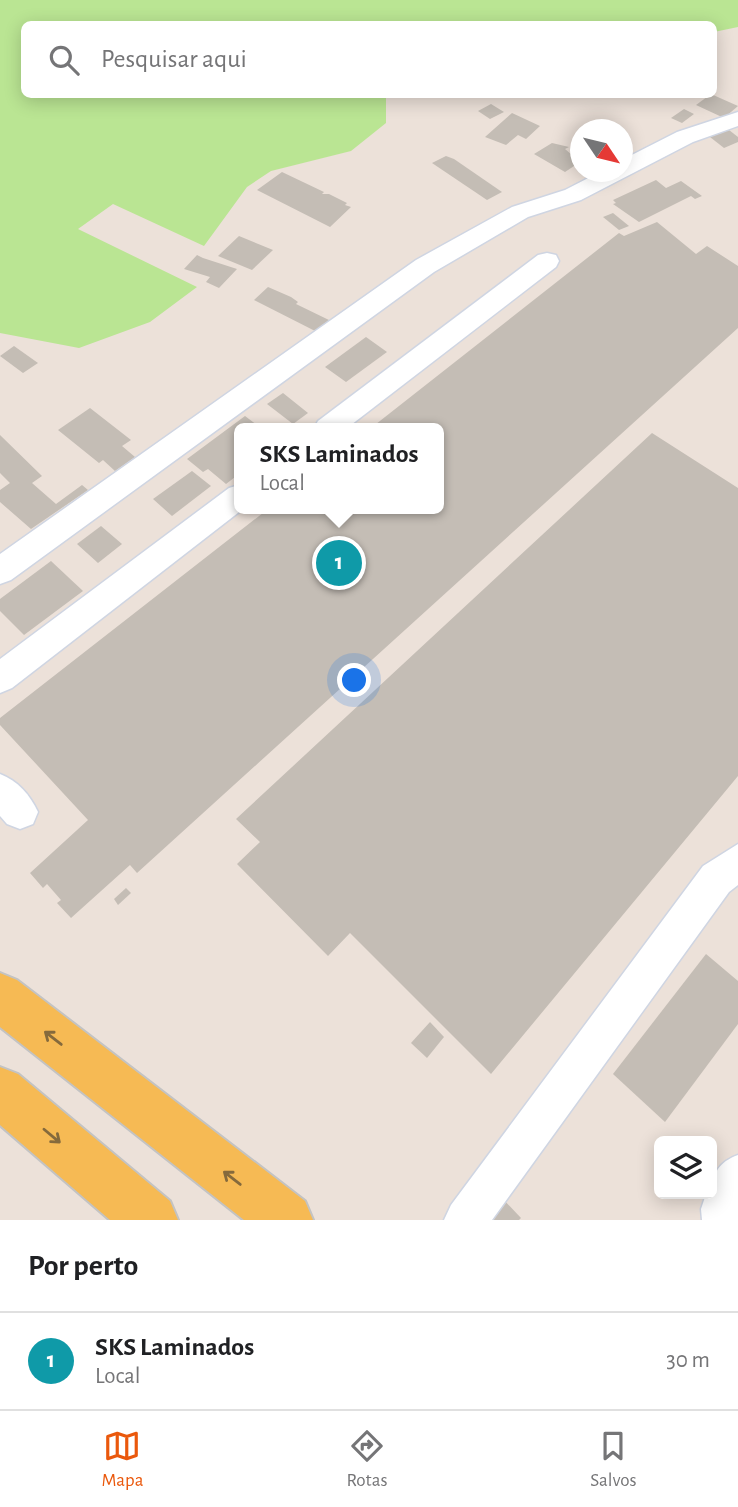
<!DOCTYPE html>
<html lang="pt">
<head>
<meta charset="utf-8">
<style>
	:root { --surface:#fff; --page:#f6f6f6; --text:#202124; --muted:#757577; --line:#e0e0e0; --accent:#ea580c }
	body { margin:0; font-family:"Alegreya Sans",sans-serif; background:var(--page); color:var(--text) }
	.controls { position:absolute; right:21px; bottom:21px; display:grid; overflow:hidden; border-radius:10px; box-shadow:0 4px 18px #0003 }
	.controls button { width:63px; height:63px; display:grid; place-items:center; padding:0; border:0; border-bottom:2px solid var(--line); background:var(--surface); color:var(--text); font:35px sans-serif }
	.compass { position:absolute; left:570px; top:119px; width:63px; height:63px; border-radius:50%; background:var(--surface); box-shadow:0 4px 18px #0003; rotate:125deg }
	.you { position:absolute; left:355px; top:681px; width:24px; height:24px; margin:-18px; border:5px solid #fff; border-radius:50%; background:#1a73e8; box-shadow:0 0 0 10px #1a73e833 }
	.badge { display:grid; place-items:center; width:46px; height:46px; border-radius:50%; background:var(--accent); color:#fff; font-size:23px; font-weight:700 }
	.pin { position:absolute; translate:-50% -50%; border:4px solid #fff; box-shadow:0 2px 7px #0006 }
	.popup { position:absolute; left:234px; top:423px; width:210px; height:91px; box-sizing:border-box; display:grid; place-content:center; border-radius:10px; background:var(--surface); filter:drop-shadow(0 2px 5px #0005); font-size:23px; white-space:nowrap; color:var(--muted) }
	.popup b { font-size:26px; color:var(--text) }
	.popup::after { content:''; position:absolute; left:50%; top:100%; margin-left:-14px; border:14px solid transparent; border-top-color:var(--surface) }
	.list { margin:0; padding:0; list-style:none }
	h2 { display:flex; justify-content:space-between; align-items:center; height:91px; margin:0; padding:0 28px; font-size:30px }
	h2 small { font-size:23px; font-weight:400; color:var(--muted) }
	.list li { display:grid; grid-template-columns:46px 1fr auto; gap:21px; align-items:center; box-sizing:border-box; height:98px; padding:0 28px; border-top:2px solid var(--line) }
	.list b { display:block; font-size:26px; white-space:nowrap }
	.list p { margin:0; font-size:23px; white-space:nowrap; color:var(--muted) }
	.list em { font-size:23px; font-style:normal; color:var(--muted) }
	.icon { flex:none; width:38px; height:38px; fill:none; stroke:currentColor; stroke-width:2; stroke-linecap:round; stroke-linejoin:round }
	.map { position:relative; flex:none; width:738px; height:1220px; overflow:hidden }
	.search { position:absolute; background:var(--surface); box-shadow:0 4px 18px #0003; left:21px; right:21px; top:21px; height:77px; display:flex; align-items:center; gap:18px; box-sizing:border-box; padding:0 24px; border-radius:10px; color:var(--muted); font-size:26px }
	.sheet { height:189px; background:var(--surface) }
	nav { display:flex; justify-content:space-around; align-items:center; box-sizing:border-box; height:98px; border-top:2px solid var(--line); background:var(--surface); font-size:19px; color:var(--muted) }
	nav a { display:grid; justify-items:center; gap:4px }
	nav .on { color:var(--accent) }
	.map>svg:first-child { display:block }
	.green { fill:#bae593 }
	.building { fill:#c4bdb5 }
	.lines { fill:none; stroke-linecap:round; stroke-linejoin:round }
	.minor-casing { stroke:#cfd5e2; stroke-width:3 }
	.major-casing { stroke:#c3c3c3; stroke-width:4 }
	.minor { fill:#fff; fill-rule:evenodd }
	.major { fill:#f6ba54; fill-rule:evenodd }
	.oneway { stroke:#856a3c }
</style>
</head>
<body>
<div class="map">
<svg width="738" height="1220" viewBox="0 0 738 1220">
	<rect width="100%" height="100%" fill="#ece1d9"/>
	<polygon class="green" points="0,0 738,0 738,27 714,32 714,24 24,24 24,94 386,95 386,123 351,151 271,171 247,187 204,246 113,204 78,229 197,287 150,322 79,348 0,333"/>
	<g class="building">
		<polygon points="711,94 738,106 724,118 696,105"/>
		<polygon points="491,104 504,112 490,119 478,111"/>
		<polygon points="684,109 694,114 682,123 671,118"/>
		<polygon points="512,113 540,126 526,139 518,135 506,145 485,137"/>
		<polygon points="729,130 738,137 738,142 724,148 710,137"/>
		<polygon points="552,143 569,147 565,149 580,162 565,172 534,154"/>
		<polygon points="446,156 454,159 502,192 487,200 432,163"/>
		<polygon points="282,172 324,192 322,194 329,194 347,203 345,205 351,207 330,227 257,190"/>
		<polygon points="656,180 666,188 681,181 702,196 695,199 691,196 639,222 613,204 616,203 613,200"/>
		<polygon points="613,213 629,226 619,230 603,217"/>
		<polygon points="657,222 696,254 707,246 738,266 738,328 137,873 130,865 71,918 57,903 61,900 47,884 43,888 30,873 88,820 0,725 0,718 268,509 439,509 439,428 371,428 619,233 624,236"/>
		<polygon points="239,236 273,250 252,270 218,256"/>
		<polygon points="197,255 203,258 237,269 219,288 206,282 210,277 184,269"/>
		<polygon points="268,287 291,297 298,302 296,304 331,321 319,333 254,300"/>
		<polygon points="366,337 387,352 346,382 325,367"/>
		<polygon points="14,346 38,363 23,373 0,356"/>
		<polygon points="283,393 308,413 293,424 267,404"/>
		<polygon points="90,408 131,440 122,446 135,457 115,471 103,460 99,463 58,430"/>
		<polygon points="245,416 261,428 239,428 239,474 226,484 208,469 203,472 187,459"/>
		<polygon points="652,433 738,488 738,776 491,1074 350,933 328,956 237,864 260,842 236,819"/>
		<polygon points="0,435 42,476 32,483 56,504 82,485 88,490 31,529 0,502 0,490 10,483 0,473"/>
		<polygon points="192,471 211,486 172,516 153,499"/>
		<polygon points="101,526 122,544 98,563 77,544"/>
		<polygon points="51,561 83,591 24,635 0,611 0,599"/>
		<polygon points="126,888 131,893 118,905 114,899"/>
		<polygon points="706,954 738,981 738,1024 665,1122 613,1074"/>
		<polygon points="430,1022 444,1037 427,1058 411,1043"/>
		<polygon points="502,1198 521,1218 519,1220 485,1220"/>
	</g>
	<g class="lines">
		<defs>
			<g id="minor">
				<polygon points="738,112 738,126 693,142 581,200 528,217 434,272 11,580 0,584 0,554 416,260 512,207 565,190 600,172 622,172 622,160 677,132"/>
				<polygon points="547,253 556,255 559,261 556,267 347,428 314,428 318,421 538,255"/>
				<polygon points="239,485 239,509 243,509 12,688 0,693 0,659 229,488"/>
				<path d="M0 774C18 781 30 795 38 812L33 824 20 829 7 824 0 816Z"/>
				<polygon points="738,844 738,885 729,892 492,1220 444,1220 451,1205 703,866"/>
				<path d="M738 1155V1220H702L701 1209 706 1194H712C712 1173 719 1162 738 1155Z"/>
			</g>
			<g id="major">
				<polygon points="0,973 17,980 305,1201 313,1220 244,1220 0,1027"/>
				<polygon points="0,1067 18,1074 170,1201 178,1220 110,1220 0,1125"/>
			</g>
		</defs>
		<use href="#minor" class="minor-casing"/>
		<use href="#major" class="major-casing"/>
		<use href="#minor" class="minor"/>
		<use href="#major" class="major"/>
	</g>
	<defs><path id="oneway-shaft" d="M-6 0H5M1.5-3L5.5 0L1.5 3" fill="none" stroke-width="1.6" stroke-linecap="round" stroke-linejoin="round" transform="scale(1.75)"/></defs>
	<g class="oneway">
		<use href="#oneway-shaft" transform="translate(53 1038) rotate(-142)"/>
		<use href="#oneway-shaft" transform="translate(52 1136) rotate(40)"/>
		<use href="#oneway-shaft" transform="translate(232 1178) rotate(-142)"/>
	</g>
</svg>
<div class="controls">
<button><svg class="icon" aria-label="layers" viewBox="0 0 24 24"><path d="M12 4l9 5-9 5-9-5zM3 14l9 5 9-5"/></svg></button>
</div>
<svg class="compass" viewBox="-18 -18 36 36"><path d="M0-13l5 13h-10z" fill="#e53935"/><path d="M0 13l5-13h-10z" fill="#757577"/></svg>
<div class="you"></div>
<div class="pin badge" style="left:339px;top:563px;background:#0f9aa8">1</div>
<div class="popup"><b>SKS Laminados</b>Local</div>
<div class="search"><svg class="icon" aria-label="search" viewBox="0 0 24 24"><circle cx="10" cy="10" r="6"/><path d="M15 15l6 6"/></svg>Pesquisar aqui</div>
</div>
<section class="sheet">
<h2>Por perto<small></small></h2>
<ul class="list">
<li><span class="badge" style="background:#0f9aa8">1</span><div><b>SKS Laminados</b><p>Local</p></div><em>30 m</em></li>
</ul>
</section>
<nav>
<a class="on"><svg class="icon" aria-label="map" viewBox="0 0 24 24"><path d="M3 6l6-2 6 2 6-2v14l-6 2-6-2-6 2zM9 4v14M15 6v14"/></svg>Mapa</a>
<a><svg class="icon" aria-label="directions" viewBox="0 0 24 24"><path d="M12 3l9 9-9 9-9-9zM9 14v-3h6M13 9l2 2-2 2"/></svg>Rotas</a>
<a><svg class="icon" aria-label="saved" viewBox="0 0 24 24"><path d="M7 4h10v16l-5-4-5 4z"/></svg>Salvos</a>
</nav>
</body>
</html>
